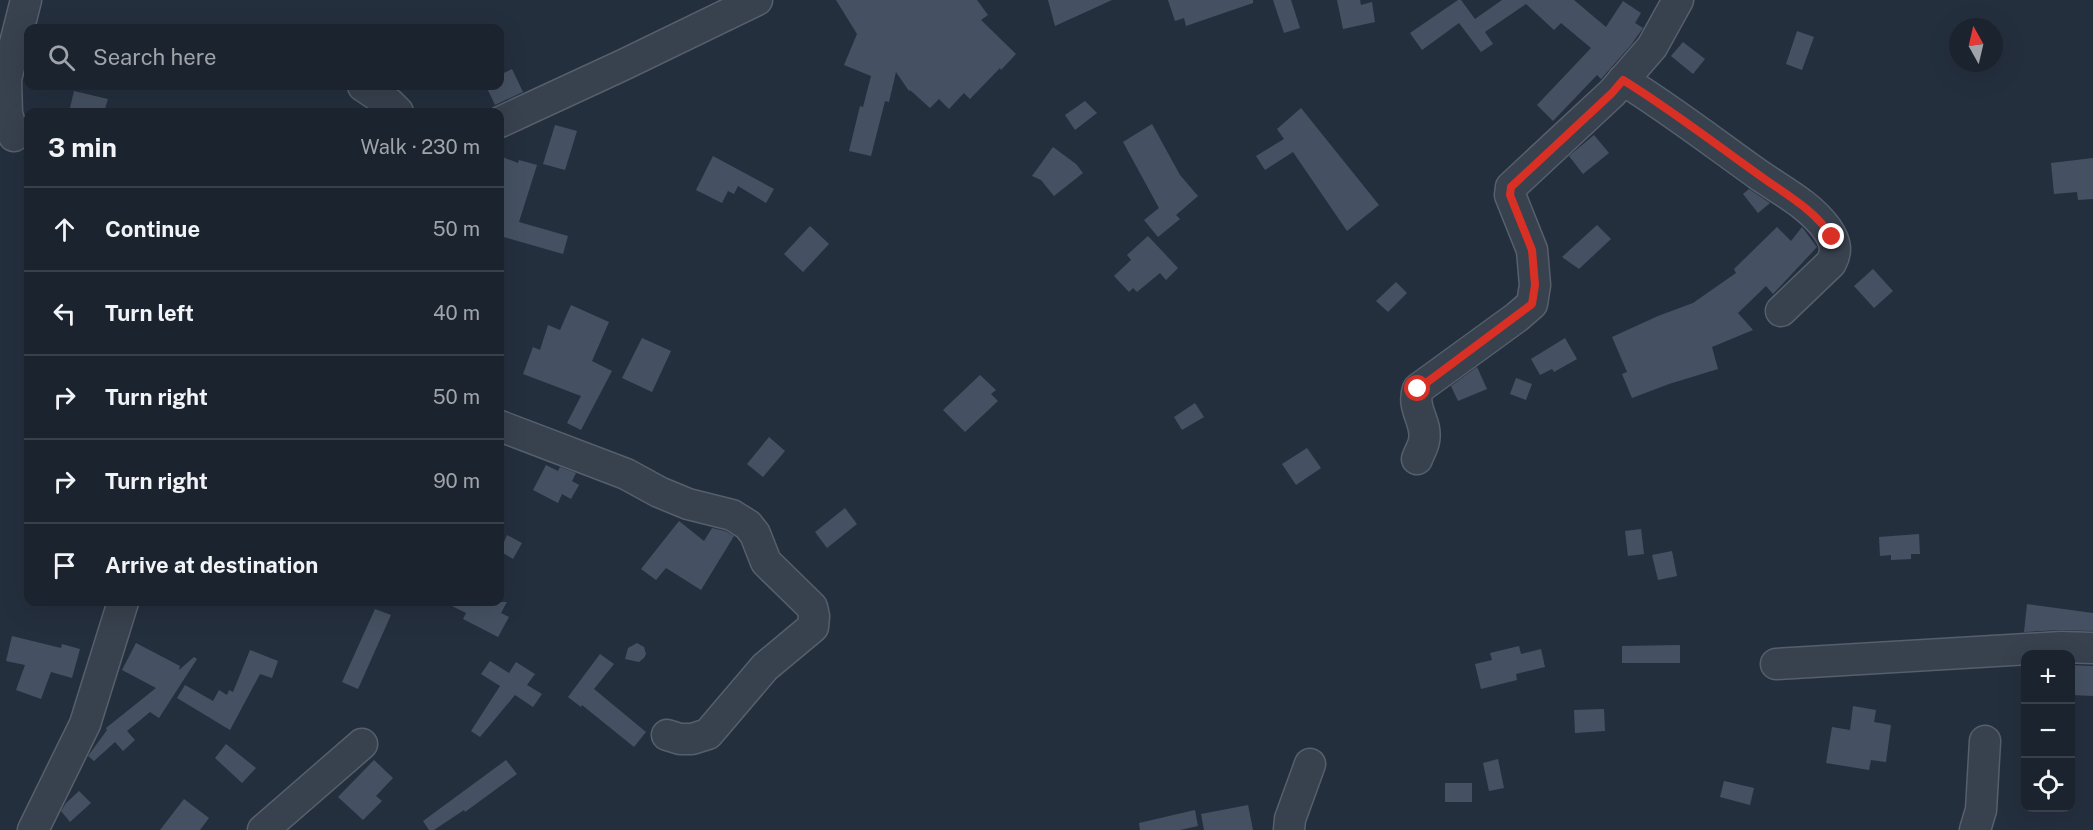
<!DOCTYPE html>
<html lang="en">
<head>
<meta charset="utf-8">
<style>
	:root { --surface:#1b232e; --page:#242b36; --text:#f1f3f6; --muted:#a0a4aa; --line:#39404a }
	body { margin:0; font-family:"Public Sans",sans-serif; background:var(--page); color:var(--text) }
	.controls { position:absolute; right:18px; bottom:18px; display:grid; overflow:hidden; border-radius:12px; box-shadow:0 6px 24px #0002 }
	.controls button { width:54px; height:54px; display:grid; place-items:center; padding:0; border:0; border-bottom:2px solid var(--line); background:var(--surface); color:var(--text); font:30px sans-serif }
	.compass { position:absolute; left:1949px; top:18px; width:54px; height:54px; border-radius:50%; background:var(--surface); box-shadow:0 6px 24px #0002; rotate:352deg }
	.stop { position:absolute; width:18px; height:18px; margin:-14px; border:4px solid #d93025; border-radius:50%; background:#fff }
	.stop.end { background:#d93025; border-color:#fff; box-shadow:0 2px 6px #0008 }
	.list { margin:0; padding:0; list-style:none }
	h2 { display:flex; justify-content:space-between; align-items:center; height:78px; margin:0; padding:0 24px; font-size:26px }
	h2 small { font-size:20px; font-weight:400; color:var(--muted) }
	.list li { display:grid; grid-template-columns:39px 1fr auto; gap:18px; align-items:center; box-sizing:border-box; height:84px; padding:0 24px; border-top:2px solid var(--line) }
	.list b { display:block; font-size:22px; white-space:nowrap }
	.list em { font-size:20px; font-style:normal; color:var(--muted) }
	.icon { flex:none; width:33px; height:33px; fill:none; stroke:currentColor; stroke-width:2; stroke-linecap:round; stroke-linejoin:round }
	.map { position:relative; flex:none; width:2093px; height:830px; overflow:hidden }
	.search { position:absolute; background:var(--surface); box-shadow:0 6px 24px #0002; left:24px; top:24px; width:480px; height:66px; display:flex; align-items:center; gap:15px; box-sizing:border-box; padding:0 21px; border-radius:12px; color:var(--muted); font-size:22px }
	.panel { position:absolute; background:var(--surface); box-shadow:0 6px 24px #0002; left:24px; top:108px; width:480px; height:498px; border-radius:12px }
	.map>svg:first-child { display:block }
	.building { fill:#455162 }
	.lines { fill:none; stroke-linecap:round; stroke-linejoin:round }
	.minor-casing { stroke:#565f6c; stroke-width:33 }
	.minor { stroke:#38414e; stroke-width:30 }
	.route { stroke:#d93025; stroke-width:8 }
</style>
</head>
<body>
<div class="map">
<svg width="2093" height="830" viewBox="0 0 2093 830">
	<rect width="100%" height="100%" fill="#242f3e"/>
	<g class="building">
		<polygon points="836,0 977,0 988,15 981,20 1016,54 1001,70 1000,68 970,99 964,93 949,109 939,99 930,108 910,90 909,91 896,72 889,102 885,101 871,156 849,151 860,106 863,107 871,76 844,65 857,34"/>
		<polygon points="1048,0 1112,0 1055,26"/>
		<polygon points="1168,0 1253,0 1253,3 1186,26 1184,18 1175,21"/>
		<polygon points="1273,0 1291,0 1300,28 1284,33"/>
		<polygon points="1337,0 1360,0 1361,5 1372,2 1375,22 1343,29"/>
		<polygon points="1458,0 1461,0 1475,19 1502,0 1574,0 1606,27 1623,1 1641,13 1635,23 1643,28 1631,45 1601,79 1597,75 1553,121 1537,105 1591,48 1561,23 1554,30 1526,4 1485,32 1493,44 1481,52 1459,23 1422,50 1410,33"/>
		<polygon points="1797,31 1814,37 1802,70 1786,64"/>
		<polygon points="1683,42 1705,59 1693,74 1671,56"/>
		<polygon points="512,69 523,92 495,105 486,86 500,86 500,75"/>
		<polygon points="74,91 108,99 104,112 69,112"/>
		<polygon points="1085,101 1097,113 1075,130 1065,115"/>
		<polygon points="1301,108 1379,205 1347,231 1293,152 1265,170 1256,156 1284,139 1277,129"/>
		<polygon points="1152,124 1180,175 1198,196 1176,215 1180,219 1158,237 1144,220 1159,208 1123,142"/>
		<polygon points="555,125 577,131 565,170 543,164"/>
		<polygon points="1594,135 1609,153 1583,174 1569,156"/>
		<polygon points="1053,147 1076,164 1083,173 1054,196 1041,180 1032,176"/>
		<polygon points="500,156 518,163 519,160 537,165 519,222 568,236 563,254 500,236"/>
		<polygon points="713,156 774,189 766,203 738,186 734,194 728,191 722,203 696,190"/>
		<polygon points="2093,158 2093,199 2078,200 2077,192 2054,194 2051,163"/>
		<polygon points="1749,189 1770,203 1758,213 1743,194"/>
		<polygon points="1597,225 1611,239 1579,269 1562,257"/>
		<polygon points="810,226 829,244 803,272 784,254"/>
		<polygon points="1777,227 1791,241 1802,227 1817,247 1773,294 1766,286 1738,313 1753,330 1712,347 1718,369 1669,384 1632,398 1622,374 1627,372 1612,337 1658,316 1693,303 1736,273 1734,269"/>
		<polygon points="1148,236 1178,268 1166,280 1160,273 1137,292 1133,288 1129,292 1114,276 1131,260 1127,255"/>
		<polygon points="1873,269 1893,291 1874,308 1854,286"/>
		<polygon points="1396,282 1407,293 1388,312 1376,301"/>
		<polygon points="571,305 609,322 592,361 612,371 581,430 567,423 581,396 523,374 533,347 540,350 548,325 560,330"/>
		<polygon points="642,338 671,351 652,392 622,378"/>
		<polygon points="1565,338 1577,359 1554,372 1552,369 1540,375 1531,359"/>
		<polygon points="1477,367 1487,389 1458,401 1451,386"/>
		<polygon points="980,375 996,390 991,394 998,401 965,432 943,410"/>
		<polygon points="1516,378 1532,384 1526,400 1510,394"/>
		<polygon points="1195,403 1204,417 1182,430 1174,417"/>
		<polygon points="769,437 785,451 763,477 747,464"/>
		<polygon points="1307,448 1321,468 1296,485 1282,464"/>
		<polygon points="546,465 558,471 560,467 576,473 572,481 579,485 571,499 562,494 558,503 533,490"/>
		<polygon points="845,508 857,524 827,548 815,532"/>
		<polygon points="679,521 704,541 712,528 725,531 734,536 701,590 666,568 656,580 641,569"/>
		<polygon points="1641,529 1644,554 1628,556 1625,531"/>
		<polygon points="1919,534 1920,554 1911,554 1911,559 1891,560 1891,555 1880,556 1879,537"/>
		<polygon points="507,535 522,543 513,559 500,551"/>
		<polygon points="1672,551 1677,576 1658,580 1652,555"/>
		<polygon points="444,602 507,602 501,613 509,617 498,637 463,619 466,613"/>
		<polygon points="2027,604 2093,613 2093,631 2060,630 2024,632"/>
		<polygon points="375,609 391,615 358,689 342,682"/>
		<polygon points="12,636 61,648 62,644 80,649 72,678 51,672 41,699 16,690 25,665 6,661"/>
		<polygon points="136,643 180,666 179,670 194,657 197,659 159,718 150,712 127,731 135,740 123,751 115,742 94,761 88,756 107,730 106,728 156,688 122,670"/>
		<polygon points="637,643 644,647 646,654 644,658 639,662 625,659 628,648"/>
		<polygon points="1680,645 1680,663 1622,663 1622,646"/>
		<polygon points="1519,646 1521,654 1541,649 1545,667 1516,674 1517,680 1481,689 1475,664 1492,660 1490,653"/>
		<polygon points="250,650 278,661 272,678 260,674 230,730 177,698 185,685 213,701 219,690 227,695 229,690 233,692"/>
		<polygon points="600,654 614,664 594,689 646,732 634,747 582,705 581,707 568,697"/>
		<polygon points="490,661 509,673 516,662 535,674 527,685 542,694 533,707 515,695 480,737 471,731 500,686 481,674"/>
		<polygon points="2070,665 2093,666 2093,696 2070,695"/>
		<polygon points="1853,706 1876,710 1874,722 1891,725 1886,762 1871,760 1869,770 1826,763 1832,727 1850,730"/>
		<polygon points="1604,709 1605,731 1575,733 1574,710"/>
		<polygon points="226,744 256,768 242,783 215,758"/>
		<polygon points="1498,759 1504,788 1489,791 1483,763"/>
		<polygon points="374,760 393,778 376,796 382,801 363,820 338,797"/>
		<polygon points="506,760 517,774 465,812 464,810 434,830 429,830 423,821"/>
		<polygon points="1724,781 1754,788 1750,805 1720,797"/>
		<rect x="1445" y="783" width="27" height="19"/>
		<polygon points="79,791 91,803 70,822 61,811 66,803"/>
		<polygon points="184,799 209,818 200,830 160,830"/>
		<polygon points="1248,805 1253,830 1204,830 1201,814"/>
		<polygon points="1195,810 1198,826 1180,830 1140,830 1139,823"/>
	</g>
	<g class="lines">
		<defs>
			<g id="minor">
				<path d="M1623 80C1670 109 1714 143 1759 175 1782 191 1810 205 1827 229 1835 241 1838 250 1831 263L1781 311"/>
				<polyline points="363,86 390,104 398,112"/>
				<polyline points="500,122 623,65 757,0"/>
				<polyline points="14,136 7,114 6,79 26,0"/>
				<polyline points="500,426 626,474 659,492 688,504 732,515 748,525 755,534 766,562 812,607 814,616 813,627 765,667 708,734 692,739 680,739 667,735"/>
				<path d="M1417 459C1419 453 1423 447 1424 441 1428 422 1411 409 1418 389L1517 317 1532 304 1535 285 1532 250 1510 195 1511 187 1612 93 1652 47 1678 0"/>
				<polyline points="1776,664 2061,647 2093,648"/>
				<polyline points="33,830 85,724 123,602"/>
				<polyline points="263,830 362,744"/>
				<polyline points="1289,830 1290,819 1310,764"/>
				<polyline points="1975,830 1981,810 1985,741"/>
			</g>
		</defs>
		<use href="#minor" class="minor-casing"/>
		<use href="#minor" class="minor"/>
	</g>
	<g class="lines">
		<path class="route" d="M1418 389 1532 304 1535 285 1532 250 1510 195 1511 187 1612 93 1623 80C1670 109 1714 143 1759 175 1785 194 1814 209 1832 237"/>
	</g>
</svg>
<div class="controls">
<button>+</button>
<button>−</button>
<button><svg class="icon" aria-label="locate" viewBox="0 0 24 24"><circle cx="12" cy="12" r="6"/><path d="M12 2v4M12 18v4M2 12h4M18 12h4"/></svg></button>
</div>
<svg class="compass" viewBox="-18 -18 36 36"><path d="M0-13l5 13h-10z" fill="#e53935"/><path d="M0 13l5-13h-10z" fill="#a0a4aa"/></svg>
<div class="stop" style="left:1418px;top:389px"></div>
<div class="stop end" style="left:1832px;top:237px"></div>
<div class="search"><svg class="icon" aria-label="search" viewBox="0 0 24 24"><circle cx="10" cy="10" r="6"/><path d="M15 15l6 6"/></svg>Search here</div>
<section class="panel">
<h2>3 min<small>Walk · 230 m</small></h2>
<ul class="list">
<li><svg class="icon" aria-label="ahead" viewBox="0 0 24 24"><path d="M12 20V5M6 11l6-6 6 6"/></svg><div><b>Continue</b></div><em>50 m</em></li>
<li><svg class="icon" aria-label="left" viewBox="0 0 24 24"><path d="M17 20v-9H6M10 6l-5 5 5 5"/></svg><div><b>Turn left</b></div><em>40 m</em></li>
<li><svg class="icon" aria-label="right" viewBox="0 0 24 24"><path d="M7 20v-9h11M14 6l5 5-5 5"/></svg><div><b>Turn right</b></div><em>50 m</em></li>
<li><svg class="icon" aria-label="right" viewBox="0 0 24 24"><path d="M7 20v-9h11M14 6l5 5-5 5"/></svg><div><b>Turn right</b></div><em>90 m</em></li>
<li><svg class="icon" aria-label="arrive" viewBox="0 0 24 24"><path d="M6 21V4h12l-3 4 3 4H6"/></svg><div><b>Arrive at destination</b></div></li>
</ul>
</section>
</div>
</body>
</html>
